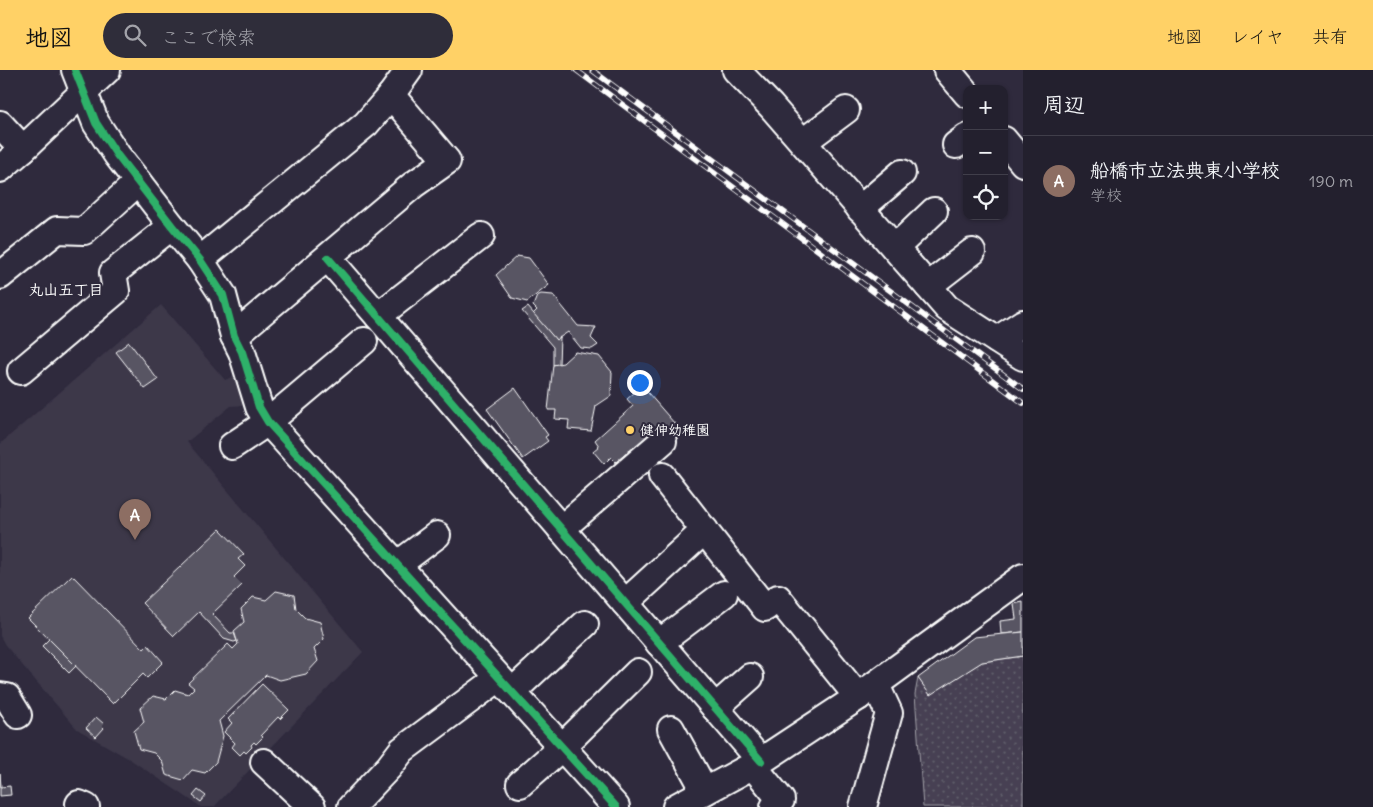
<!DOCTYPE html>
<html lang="ja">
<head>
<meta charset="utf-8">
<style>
	:root { --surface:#23202e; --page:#2f2d3a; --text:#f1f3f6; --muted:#a3a3aa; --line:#403e4a; --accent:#ffd166 }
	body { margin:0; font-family:Delius,"Klee One",sans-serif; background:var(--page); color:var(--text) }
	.controls { position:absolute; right:15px; top:15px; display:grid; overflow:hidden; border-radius:10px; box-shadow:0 1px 4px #0004 }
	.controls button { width:45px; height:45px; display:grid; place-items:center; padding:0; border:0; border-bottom:1px solid var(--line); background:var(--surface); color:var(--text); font:25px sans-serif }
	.you { position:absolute; left:639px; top:312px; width:18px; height:18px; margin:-12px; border:4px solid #fff; border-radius:50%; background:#1a73e8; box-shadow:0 0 0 8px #1a73e833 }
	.badge { display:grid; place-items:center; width:32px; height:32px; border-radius:50%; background:var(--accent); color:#fff; font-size:16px; font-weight:700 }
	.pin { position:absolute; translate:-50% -41px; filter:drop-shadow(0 1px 2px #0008) }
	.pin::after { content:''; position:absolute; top:26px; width:18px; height:15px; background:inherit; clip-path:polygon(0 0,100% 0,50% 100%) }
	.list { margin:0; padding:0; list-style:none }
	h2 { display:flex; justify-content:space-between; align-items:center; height:65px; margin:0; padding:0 20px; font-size:21px }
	h2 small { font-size:16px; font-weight:400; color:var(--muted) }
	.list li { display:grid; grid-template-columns:32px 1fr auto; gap:15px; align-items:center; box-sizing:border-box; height:90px; padding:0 20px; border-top:1px solid var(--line) }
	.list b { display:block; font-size:19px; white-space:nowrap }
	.list p { margin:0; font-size:16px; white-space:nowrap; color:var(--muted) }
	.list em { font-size:16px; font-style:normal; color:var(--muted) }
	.icon { flex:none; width:28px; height:28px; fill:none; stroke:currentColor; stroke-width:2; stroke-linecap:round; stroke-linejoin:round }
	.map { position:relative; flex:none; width:1023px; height:737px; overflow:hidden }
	header { display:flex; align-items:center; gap:30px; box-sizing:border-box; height:70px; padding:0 25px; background:var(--accent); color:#111 }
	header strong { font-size:24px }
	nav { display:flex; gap:28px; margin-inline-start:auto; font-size:18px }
	.search { width:350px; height:45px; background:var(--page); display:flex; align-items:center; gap:12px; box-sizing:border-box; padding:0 18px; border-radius:28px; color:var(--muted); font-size:19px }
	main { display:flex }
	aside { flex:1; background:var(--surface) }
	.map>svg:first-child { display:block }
	.built { fill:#3c3749 }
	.grass { fill:url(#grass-dots); stroke:#a2a0a8 }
	.building { fill:#595564; stroke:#fff }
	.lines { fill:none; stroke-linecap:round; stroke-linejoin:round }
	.minor-casing { stroke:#fff; stroke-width:30 }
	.minor { stroke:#2f2a3d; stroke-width:26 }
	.rail-casing { stroke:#fff; stroke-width:5.5 }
	.rail { stroke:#2f2a3d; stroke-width:4; stroke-dasharray:11; stroke-linecap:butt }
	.cycleway-casing { stroke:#2f2a3d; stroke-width:11 }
	.cycleway { stroke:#2db169; stroke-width:8 }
	.poi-dot { fill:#ffd166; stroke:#2f2a3d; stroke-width:2 }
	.labels { text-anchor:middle; stroke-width:4; stroke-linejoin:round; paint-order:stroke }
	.poi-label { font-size:14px; font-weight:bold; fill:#fff; stroke:#2f2a3d; text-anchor:start }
	.neighbourhood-label { font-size:15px; font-weight:bold; fill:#fff; stroke:#2f2a3d }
</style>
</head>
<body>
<header>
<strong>地図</strong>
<div class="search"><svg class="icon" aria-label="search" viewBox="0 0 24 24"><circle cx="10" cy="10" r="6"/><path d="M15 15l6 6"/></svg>ここで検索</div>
<nav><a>地図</a><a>レイヤ</a><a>共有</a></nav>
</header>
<main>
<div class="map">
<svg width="1023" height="737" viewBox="0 0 1023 737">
	<defs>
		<pattern id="grass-dots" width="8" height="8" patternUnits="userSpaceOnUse" patternTransform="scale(1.25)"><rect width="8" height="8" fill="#464152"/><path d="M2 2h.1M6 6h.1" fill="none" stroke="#625e6c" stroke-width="1.8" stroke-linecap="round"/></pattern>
	</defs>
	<rect width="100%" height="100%" fill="#2f2a3d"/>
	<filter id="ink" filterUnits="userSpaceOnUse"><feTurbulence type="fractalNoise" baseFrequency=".02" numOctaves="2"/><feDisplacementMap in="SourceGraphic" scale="10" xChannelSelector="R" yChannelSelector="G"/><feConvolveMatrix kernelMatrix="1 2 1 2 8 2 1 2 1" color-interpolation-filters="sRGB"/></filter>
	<g filter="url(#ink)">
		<polygon class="built" points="161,235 225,310 238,304 247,335 231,336 187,372 363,582 214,737 201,737 131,690 77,659 5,575 0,566 0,374"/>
		<polygon class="grass" points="1023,586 1023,737 923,737 915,624 918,608 930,624 982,592"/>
		<g class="building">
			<polygon points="517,186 529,188 549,215 527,232 512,228 496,205"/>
			<polygon points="541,224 553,225 578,256 596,257 591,268 598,275 592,279 581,278 568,262 556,270 533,244 537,240 533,236 537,226"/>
			<polygon points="528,237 556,270 560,267 559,294 553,295 553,277 522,241"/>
			<polygon points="129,272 158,310 145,319 116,282"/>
			<polygon points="575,282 599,286 612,302 611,326 596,336 591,361 568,359 569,350 555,349 556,340 548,340 553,295 563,293"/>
			<polygon points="642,316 675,354 636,387 630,380 616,392 611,387 604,394 593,381 599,376 595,370 633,336 627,329"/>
			<polygon points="515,318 548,365 545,367 548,371 523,389 487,339"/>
			<polygon points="220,459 244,484 238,489 245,496 234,507 242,515 212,544 230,563 234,563 237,571 234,572 224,569 199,542 174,566 142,533"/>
			<polygon points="72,505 144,579 148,575 163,592 147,608 143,604 113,634 28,548"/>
			<polygon points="276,521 294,525 296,539 305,548 320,552 324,569 314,579 318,591 306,604 280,610 266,605 219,651 223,666 216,692 205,703 192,700 183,710 166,705 162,691 154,683 139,679 134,661 144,652 140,638 153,626 166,629 175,620 188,624 194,618 188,613 228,574 233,579 238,574 234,561 244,552 241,539 253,527 266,530"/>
			<polygon points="1023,532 1023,562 1001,564 1000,551 1016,549 1014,534"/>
			<polygon points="1023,562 1023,586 982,592 930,625 918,608 974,567"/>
			<polygon points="49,569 76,596 69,603 42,576"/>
			<polygon points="262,614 289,640 280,649 278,647 261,665 263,667 256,674 254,672 251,675 252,677 246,683 244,681 240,685 232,677 235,673 224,662 232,653 228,649"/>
			<polygon points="96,647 104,654 102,656 104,658 96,667 86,658"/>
			<polygon points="0,703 1,717 10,716 11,725 0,726"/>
			<polygon points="198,720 206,726 201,732 193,726"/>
		</g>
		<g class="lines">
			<defs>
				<g id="minor">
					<polyline points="75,0 96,53 117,85 172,156 200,190 223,225 234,266 242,282 259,337 268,352 616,737"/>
					<polyline points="736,0 771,36 947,238 1023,287"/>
					<polyline points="947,0 967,24"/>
					<polyline points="0,54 23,79 107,0"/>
					<polyline points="1004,70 1023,93"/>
					<polyline points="803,72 846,40"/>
					<polyline points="956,75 967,67"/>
					<polyline points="0,99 23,79"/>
					<polyline points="860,139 902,103"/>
					<polyline points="895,178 934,141"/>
					<polyline points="328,188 761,691"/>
					<polyline points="200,190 366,54 391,25 409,0"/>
					<polyline points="0,206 57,160 84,161 138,112"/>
					<polyline points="928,216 972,182"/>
					<polyline points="378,246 481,166"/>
					<polyline points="234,266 413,115 447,91 391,25"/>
					<polyline points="997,270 1023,253"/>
					<polyline points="21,301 116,221 113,203 172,156"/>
					<polyline points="232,376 268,352 364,271"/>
					<polyline points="662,406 765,538 778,528 858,627"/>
					<polyline points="561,459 663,371"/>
					<polyline points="397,495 437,465"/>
					<polyline points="625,533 705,460"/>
					<polyline points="659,573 724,524"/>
					<polyline points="512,622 585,554"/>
					<polyline points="0,626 7,627 18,645"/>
					<polyline points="715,638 750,607"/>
					<polyline points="671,659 705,721"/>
					<polyline points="264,692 312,737"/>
					<polyline points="753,696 781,730 774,737"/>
					<polyline points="520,714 562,677 638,602"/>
					<polyline points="79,734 86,737"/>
					<polyline points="351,737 389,697 402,680 499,608"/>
					<polyline points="676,737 761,691 858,627 1023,507"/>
					<polyline points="863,737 889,643 876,615"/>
				</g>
			</defs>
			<use href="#minor" class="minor-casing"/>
			<use href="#minor" class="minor"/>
			<defs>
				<g id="rail">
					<polyline points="576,0 1023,333"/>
					<polyline points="592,0 1023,319"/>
				</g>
			</defs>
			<use href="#rail" class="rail-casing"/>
			<use href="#rail" class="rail"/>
			<defs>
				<g id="cycleway">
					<polyline points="75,0 96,53 117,85 172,156 200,190 223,225 234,266 242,282 259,337 268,352 616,737"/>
					<polyline points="328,188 761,691"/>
				</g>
			</defs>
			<use href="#cycleway" class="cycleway-casing"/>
			<use href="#cycleway" class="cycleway"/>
		</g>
	</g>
	<circle class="poi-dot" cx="630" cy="360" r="5"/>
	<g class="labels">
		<g class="poi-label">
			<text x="640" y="365">健伸幼稚園</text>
		</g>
		<g class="neighbourhood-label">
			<text x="66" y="225">丸山五丁目</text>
		</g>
	</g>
</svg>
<div class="controls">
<button>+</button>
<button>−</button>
<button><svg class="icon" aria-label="locate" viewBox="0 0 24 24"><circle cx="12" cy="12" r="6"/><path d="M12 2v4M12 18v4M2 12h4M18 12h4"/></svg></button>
</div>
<div class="you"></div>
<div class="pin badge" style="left:135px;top:470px;background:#8d6e63">A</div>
</div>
<aside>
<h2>周辺<small></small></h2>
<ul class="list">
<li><span class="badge" style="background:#8d6e63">A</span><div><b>船橋市立法典東小学校</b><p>学校</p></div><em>190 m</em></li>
</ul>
</aside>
</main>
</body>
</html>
